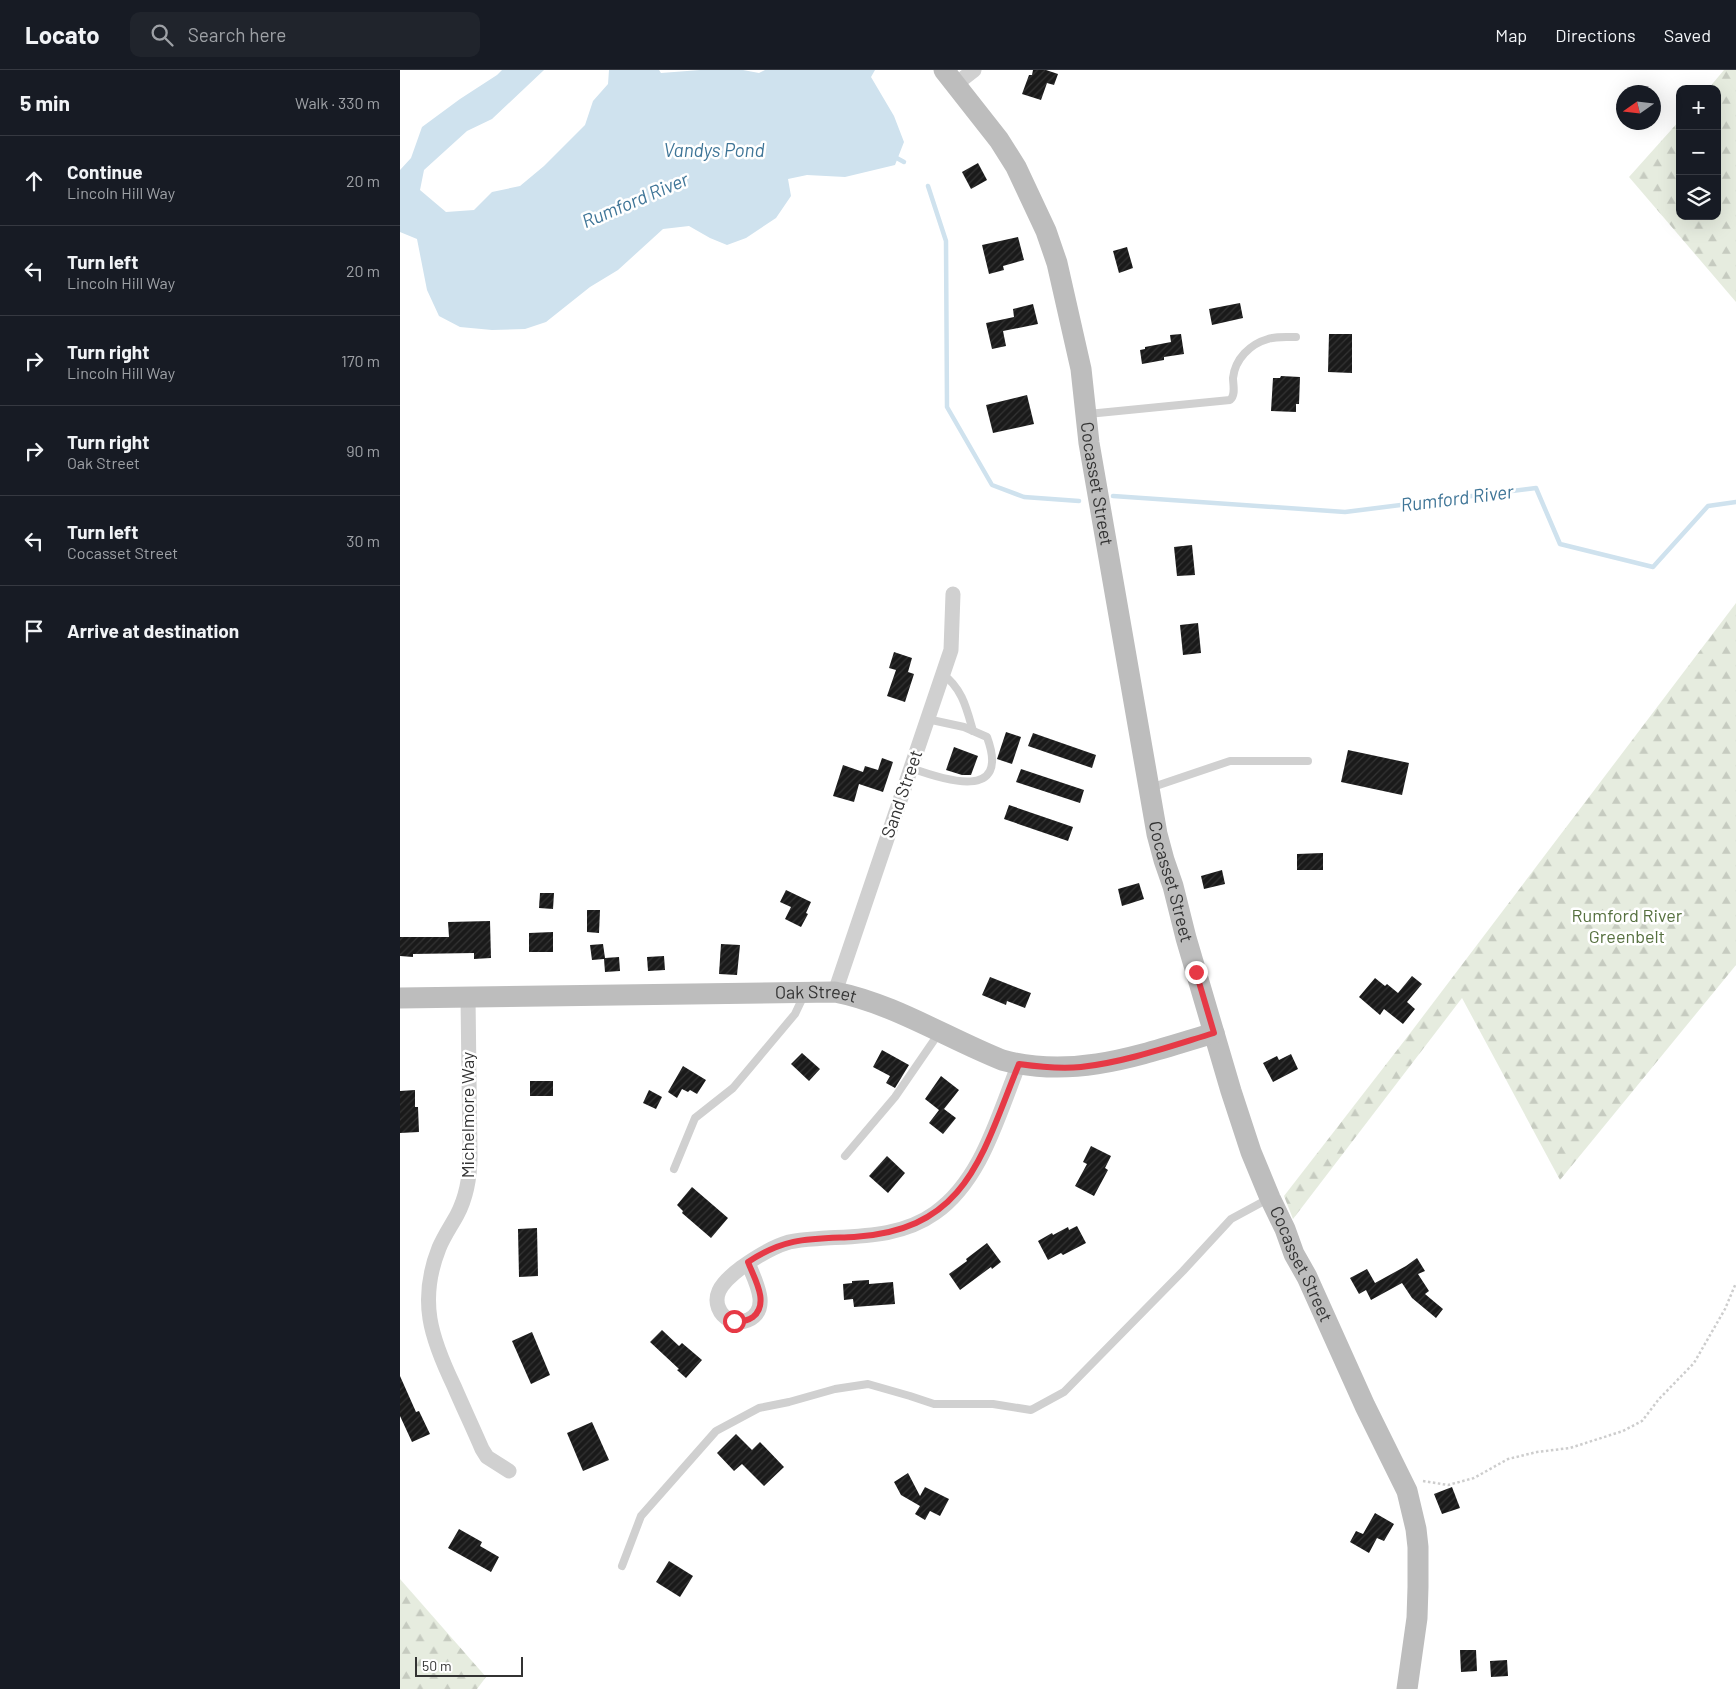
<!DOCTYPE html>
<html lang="en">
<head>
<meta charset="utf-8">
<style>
	:root { --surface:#171b24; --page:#20242c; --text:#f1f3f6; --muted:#9ea1a6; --line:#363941 }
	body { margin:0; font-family:Barlow,sans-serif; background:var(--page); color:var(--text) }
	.controls { position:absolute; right:15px; top:15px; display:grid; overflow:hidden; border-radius:10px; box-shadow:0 5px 20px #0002 }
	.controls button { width:45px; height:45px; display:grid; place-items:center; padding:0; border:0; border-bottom:1px solid var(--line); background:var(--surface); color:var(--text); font:25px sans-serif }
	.compass { position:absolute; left:1216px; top:15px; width:45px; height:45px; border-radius:50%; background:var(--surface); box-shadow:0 5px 20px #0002; rotate:256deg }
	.scale { position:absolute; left:15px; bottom:12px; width:108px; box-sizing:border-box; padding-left:5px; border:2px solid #333; border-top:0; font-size:14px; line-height:18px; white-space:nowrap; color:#333; -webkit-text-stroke:4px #fff; paint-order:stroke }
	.stop { position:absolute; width:15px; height:15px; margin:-11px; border:4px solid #e63946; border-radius:50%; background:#fff }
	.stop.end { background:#e63946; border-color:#fff; box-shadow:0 1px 5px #0008 }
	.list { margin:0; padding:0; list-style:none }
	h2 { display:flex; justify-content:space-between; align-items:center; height:65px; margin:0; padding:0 20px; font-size:21px }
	h2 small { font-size:16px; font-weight:400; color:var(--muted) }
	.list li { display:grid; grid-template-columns:32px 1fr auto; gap:15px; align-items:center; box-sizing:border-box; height:90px; padding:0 20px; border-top:1px solid var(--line) }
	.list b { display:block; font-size:19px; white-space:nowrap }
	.list p { margin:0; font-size:16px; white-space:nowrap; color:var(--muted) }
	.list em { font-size:16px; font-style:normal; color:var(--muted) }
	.icon { flex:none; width:28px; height:28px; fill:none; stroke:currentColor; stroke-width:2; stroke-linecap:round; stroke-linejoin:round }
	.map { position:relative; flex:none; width:1336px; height:1619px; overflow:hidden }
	header { display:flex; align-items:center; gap:30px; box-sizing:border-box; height:70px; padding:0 25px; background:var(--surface); border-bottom:1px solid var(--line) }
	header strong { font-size:24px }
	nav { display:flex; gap:28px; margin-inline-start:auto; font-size:18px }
	.search { width:350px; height:45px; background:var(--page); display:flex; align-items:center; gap:12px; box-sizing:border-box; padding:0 18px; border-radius:10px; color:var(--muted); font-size:19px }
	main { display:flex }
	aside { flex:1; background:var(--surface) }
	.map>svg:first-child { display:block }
	.forest { fill:url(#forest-firs) }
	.water { fill:#cfe2ee }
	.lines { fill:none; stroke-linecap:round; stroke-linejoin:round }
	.stream { stroke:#cfe2ee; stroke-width:4.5 }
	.building { fill:url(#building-hatch) }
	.path { stroke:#cdcdcd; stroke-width:2.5; stroke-dasharray:2.5 2.5; stroke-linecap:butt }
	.lane { stroke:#d0d0d0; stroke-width:8 }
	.street { stroke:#d0d0d0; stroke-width:15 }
	.secondary { stroke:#bdbdbd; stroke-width:21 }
	.route { stroke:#e63946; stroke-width:6 }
	.labels { text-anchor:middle; stroke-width:5; stroke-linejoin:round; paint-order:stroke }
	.street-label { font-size:18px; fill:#333; stroke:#fff }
	.park-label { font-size:18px; fill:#56703f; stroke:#fff }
	.water-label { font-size:19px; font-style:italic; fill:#3f7597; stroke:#fff }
</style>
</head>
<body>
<header>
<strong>Locato</strong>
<div class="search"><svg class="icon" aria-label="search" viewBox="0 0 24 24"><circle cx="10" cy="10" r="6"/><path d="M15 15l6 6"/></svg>Search here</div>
<nav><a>Map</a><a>Directions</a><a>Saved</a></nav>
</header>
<main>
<aside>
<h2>5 min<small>Walk · 330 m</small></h2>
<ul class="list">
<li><svg class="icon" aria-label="ahead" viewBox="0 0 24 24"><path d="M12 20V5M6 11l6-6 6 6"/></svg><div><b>Continue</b><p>Lincoln Hill Way</p></div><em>20 m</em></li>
<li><svg class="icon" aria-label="left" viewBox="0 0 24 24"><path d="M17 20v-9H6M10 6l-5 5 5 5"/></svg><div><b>Turn left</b><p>Lincoln Hill Way</p></div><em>20 m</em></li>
<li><svg class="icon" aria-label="right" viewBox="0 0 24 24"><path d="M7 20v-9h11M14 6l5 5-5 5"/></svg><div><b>Turn right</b><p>Lincoln Hill Way</p></div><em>170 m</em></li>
<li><svg class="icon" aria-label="right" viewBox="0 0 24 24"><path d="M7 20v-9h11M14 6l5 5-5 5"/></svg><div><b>Turn right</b><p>Oak Street</p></div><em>90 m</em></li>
<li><svg class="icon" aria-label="left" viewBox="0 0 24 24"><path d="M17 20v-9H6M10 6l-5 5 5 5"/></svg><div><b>Turn left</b><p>Cocasset Street</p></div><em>30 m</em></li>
<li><svg class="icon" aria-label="arrive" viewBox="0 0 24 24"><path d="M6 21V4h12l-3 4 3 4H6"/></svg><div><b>Arrive at destination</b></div></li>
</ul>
</aside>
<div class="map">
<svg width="1336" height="1619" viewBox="0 0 1336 1619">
	<defs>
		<pattern id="forest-firs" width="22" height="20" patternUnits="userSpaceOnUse" patternTransform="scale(1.25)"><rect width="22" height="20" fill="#e6ecdf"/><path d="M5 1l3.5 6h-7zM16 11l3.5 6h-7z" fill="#c6cbc0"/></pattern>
		<pattern id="building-hatch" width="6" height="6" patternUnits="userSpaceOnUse" patternTransform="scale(1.25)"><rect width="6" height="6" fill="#1a1a1a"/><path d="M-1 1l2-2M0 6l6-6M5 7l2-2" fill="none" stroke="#333"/></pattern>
	</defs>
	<rect width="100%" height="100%" fill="#fff"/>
	<g class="forest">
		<polygon points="1324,0 1336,0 1336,232 1229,107 1280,50 1280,146 1317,146 1317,19 1308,19"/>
		<polygon points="1336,533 1336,895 1160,1110 1062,928 893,1149 884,1126 1008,966"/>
		<polygon points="0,1509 86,1607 77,1619 0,1619"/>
	</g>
	<polygon class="water" points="102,0 144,0 92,49 67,61 24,100 20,120 46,142 74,140 92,122 120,116 144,96 185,55 193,31 208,14 209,0 259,0 261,3 300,0 343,0 359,3 365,0 475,0 471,7 494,46 504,72 495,95 445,107 407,105 388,109 391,126 376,148 346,168 327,175 310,168 289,156 263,159 218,200 190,217 146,252 125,259 92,260 60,257 39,246 27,220 17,169 0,162 0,100 11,88 22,57 60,29 97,5"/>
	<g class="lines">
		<g class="stream">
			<polyline points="493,86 504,92"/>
			<polyline points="528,116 546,171 547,337 592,415 624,427 679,431"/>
			<polyline points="713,426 945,442 1136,418 1160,474 1253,497 1308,436 1336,432"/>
		</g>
	</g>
	<g class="building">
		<polygon points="633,0 646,0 658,4 654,15 647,13 641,30 622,24 629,5 632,5"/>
		<polygon points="578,93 587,110 571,119 562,102"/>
		<polygon points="618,167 624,190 603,196 604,200 589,204 582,175"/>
		<polygon points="727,177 733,198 719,203 713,181"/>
		<polygon points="840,233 843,248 812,255 809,239"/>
		<polygon points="633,234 638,254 603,261 606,276 592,279 586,253 614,247 613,239"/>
		<polygon points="781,264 784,284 764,287 764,290 742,294 740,280 745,279 745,277 771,272 770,265"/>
		<polygon points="929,264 952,264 952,303 928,302"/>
		<polygon points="881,306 900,307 899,334 896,334 896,342 871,341 873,308 880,308"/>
		<polygon points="627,325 634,354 593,363 586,335"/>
		<polygon points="792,475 795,505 777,506 774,477"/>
		<polygon points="798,553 801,583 783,585 780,555"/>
		<polygon points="494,582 512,588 508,602 514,604 505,632 487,626 496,600 489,598"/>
		<polygon points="606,662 621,667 612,694 597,689"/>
		<polygon points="633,663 696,685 692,698 628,676"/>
		<polygon points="554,677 578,686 571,705 562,705 546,700"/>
		<polygon points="948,680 1009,693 1002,725 941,712"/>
		<polygon points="482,688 493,692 483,722 459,714 454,732 433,726 443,695 463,702 465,696 478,700"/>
		<polygon points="621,699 684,720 680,733 616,712"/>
		<polygon points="609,735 673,757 668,771 604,749"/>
		<polygon points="923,783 923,800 897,800 897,784"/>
		<polygon points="822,800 825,814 804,819 801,806"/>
		<polygon points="739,813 744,829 722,836 718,819"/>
		<polygon points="386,820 411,832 406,843 408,844 401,857 385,849 391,837 380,832"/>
		<polygon points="140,823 154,823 153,839 139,838"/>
		<polygon points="187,840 200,840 199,863 187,862"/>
		<polygon points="90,851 91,888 74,889 74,883 13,884 13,887 0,886 0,867 49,867 48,852"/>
		<polygon points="153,862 153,882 129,882 129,863"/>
		<polygon points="203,874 205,888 219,887 220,901 205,902 204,889 192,890 190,875"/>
		<polygon points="321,874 340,875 337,905 319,904"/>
		<polygon points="264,886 265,900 248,901 247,887"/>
		<polygon points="1012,906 1022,914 1007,932 1015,939 1003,954 984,939 980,945 959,927 975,908 985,916 987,914 998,923"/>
		<polygon points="590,907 631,923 625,938 607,931 606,935 582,925"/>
		<polygon points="482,980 509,995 495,1018 486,1013 490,1006 473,997"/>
		<polygon points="402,983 420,999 409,1011 391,994"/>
		<polygon points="891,984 898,999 873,1012 863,993 877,986 879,990"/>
		<polygon points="283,996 306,1010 297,1024 290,1020 288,1022 282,1019 277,1028 268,1022"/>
		<polygon points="541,1006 559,1020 544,1039 556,1048 543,1064 529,1053 539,1040 525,1029"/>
		<rect x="130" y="1011" width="23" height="15"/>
		<polygon points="15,1020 15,1037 18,1037 19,1062 0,1063 0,1021"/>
		<polygon points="249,1020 262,1027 256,1039 243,1033"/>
		<polygon points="691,1076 711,1086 705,1098 708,1100 694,1126 675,1116 687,1094 683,1092"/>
		<polygon points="487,1086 505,1103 488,1123 469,1106"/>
		<polygon points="292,1117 328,1148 311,1168 282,1143 283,1141 277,1135"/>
		<polygon points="677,1156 686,1173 663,1185 661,1183 648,1190 638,1171 652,1163 653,1165 668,1157 669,1160"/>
		<polygon points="137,1158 138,1206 119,1207 118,1159"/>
		<polygon points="587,1173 601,1192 592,1199 591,1197 560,1220 549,1204 567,1191 566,1189"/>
		<polygon points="1017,1188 1025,1201 1018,1204 1029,1221 1025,1224 1043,1239 1036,1248 1012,1228 1002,1213 971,1230 966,1220 959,1224 950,1208 967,1199 975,1213 1006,1196"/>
		<polygon points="469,1210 469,1214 493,1212 495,1234 454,1237 453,1229 444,1230 443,1214 452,1213 452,1211"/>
		<polygon points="262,1260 279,1276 282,1273 302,1290 286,1308 277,1300 279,1299 250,1272"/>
		<polygon points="132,1262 150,1305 131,1314 112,1271"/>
		<polygon points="0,1306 16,1342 19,1341 30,1364 12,1372 0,1346"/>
		<polygon points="192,1352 209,1390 183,1401 167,1363"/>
		<polygon points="336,1364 352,1380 360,1372 384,1397 364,1416 342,1394 334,1401 317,1383"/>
		<polygon points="508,1403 520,1426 525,1417 549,1429 540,1446 530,1441 525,1450 515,1444 520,1436 501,1425 494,1412"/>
		<polygon points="1052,1417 1060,1438 1042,1444 1034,1424"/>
		<polygon points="975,1443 994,1454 984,1471 977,1468 969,1483 950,1472 956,1461 963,1464"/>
		<polygon points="59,1459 82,1472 80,1476 99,1487 91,1502 48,1478"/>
		<polygon points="269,1491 293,1506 280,1527 256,1512"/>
		<polygon points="1060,1580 1076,1580 1077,1601 1061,1602"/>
		<polygon points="1107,1590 1108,1606 1091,1607 1090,1591"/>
	</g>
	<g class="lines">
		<polyline class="path" points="1023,1411 1048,1415 1074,1408 1108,1389 1137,1382 1170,1378 1223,1361 1242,1351 1259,1329 1294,1293 1325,1239 1336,1213"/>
		<g class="lane">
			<path d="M688 344 830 330C836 325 833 315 833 308 835 289 850 274 868 269 876 266 887 267 896 267"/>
			<path d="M542 604C562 617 567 640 573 661"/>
			<path d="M511 698C544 710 611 732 587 667L564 657 527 649"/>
			<polyline points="750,718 830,691 908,691"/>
			<polyline points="445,1086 495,1027 539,963"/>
			<polyline points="274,1099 295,1048 333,1018 395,944 404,925"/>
			<polyline points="222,1496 241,1446 316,1361 359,1338 389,1332 435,1319 468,1314 510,1326 534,1334 593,1334 631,1340 664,1322 783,1201 831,1149 868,1129"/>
		</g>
		<g class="street">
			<polyline points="556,14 574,0"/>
			<polyline points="435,922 551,580 553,524"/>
			<path d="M68 927 70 1086C70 1107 67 1126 57 1145 51 1156 44 1166 39 1178 18 1231 31 1268 54 1316 63 1337 73 1358 82 1379L87 1387 109 1401"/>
			<path d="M348 1193C354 1209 372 1239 348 1250 343 1252 336 1253 330 1250 319 1245 314 1232 319 1221 323 1212 334 1203 342 1197 356 1187 372 1177 389 1172 401 1169 414 1169 426 1168 464 1166 503 1166 535 1143 582 1110 598 1045 619 994"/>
		</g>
		<g class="secondary">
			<path id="s1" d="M544 0 599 70 616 97 646 161 657 193 681 299 689 373 757 764 764 790 773 816 786 868 831 1021 851 1082 870 1128 885 1159 894 1184 907 1207 965 1336 1007 1421 1016 1459 1018 1477V1517L1017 1548 1007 1619"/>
			<path id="s2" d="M0 928 435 922C492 933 547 968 602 990 676 1010 743 984 814 963"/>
		</g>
	</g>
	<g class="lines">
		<path class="route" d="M334 1251C341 1252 347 1251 353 1247 370 1233 354 1208 348 1192 386 1167 410 1169 454 1167 568 1160 582 1084 619 994 640 997 660 999 681 997 726 992 771 976 814 963L796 902"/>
	</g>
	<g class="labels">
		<g class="street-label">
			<text dy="6" stroke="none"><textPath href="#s1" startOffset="450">Cocasset Street</textPath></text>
			<text transform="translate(502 724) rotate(-71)" y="6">Sand Street</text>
			<text dy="6" stroke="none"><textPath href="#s1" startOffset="855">Cocasset Street</textPath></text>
			<text dy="6" stroke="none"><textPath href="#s2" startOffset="416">Oak Street</textPath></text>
			<text transform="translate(68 1045) rotate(-90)" y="6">Michelmore Way</text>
			<text dy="6" stroke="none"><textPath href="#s1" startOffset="1260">Cocasset Street</textPath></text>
		</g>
		<g class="park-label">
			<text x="1227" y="852">Rumford River<tspan x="1227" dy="21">Greenbelt</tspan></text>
		</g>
		<g class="water-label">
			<text x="314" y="87">Vandys Pond</text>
			<text transform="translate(235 130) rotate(-23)" y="7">Rumford River</text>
			<text transform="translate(1057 428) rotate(-7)" y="7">Rumford River</text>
		</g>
	</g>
</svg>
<div class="controls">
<button>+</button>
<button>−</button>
<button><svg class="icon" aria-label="layers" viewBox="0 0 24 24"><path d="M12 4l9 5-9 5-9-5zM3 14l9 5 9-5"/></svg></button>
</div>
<svg class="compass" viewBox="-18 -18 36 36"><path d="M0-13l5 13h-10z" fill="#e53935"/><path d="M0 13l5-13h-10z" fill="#9ea1a6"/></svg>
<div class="scale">50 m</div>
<div class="stop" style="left:334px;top:1251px"></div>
<div class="stop end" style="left:796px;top:902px"></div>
</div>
</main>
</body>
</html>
